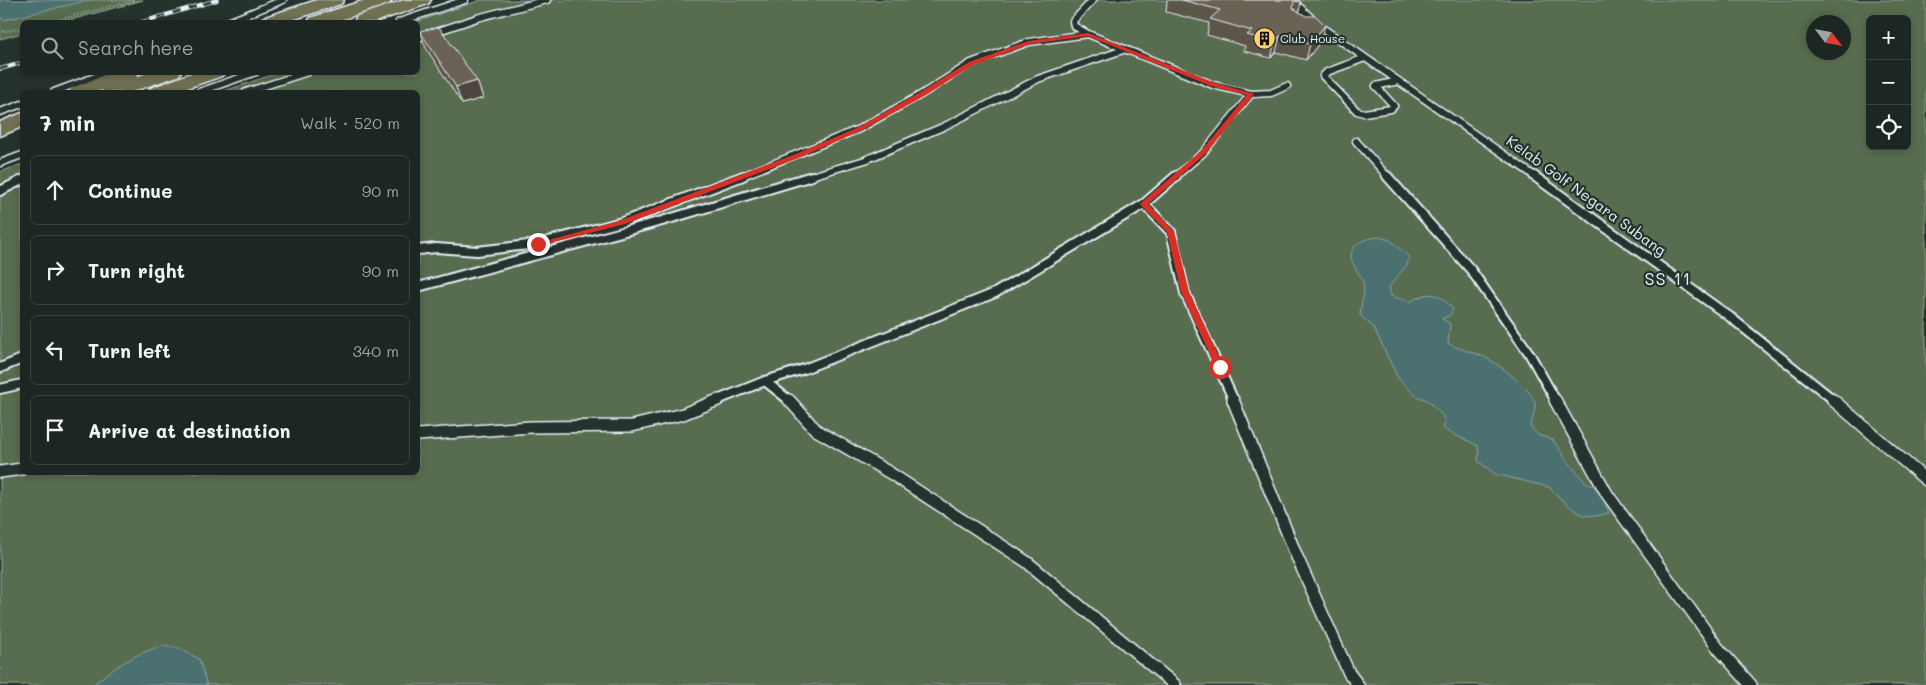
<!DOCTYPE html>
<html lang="en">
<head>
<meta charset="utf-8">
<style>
	:root { --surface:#1c2622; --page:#252e2a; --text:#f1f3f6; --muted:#a0a5a5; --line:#3a4340 }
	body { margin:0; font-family:Mali,sans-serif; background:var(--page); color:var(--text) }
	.controls { position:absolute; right:15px; top:15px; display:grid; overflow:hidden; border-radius:8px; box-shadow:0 2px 8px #0003 }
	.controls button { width:45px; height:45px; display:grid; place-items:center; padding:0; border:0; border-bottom:1px solid var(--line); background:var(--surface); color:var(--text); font:25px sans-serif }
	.compass { position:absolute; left:1806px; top:15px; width:45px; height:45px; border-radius:50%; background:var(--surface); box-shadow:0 2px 8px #0003; rotate:122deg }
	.stop { position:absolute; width:15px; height:15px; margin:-11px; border:4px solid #d93025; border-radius:50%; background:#fff }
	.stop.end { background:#d93025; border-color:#fff; box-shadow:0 1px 5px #0008 }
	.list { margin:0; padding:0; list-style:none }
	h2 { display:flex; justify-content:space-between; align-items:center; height:65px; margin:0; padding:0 20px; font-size:21px }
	h2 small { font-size:16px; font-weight:400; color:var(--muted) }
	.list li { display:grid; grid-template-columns:32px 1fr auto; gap:15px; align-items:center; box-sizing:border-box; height:70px; margin:0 10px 10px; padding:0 10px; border:1px solid var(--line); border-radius:8px }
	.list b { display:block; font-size:19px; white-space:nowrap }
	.list em { font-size:16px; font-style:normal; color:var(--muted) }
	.icon { flex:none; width:28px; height:28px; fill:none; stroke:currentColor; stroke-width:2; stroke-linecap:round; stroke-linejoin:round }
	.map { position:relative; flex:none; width:1926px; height:685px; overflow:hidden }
	.search { position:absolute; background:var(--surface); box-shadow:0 2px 8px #0003; left:20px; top:20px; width:400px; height:55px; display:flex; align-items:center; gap:12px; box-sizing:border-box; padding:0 18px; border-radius:8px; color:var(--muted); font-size:19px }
	.panel { position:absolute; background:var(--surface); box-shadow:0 2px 8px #0003; left:20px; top:90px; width:400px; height:385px; border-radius:8px }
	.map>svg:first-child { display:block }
	.green { fill:#596c4f; stroke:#a0aea4; fill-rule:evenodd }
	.water { fill:#4b6f70; stroke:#8aa3a6 }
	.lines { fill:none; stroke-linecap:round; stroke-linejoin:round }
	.lane-far2-casing { stroke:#e8f1f8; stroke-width:9 }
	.lane-far1-casing { stroke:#e8f1f8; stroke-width:12 }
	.lane-casing { stroke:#e8f1f8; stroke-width:14 }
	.highway-casing { stroke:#e8f1f8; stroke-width:3 }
	.path { stroke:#e8f1f8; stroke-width:2.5; stroke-dasharray:0.5 2.5; stroke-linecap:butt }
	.lane-far2 { stroke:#26332d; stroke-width:6 }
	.lane-far1 { stroke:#26332d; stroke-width:8 }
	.lane { stroke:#26332d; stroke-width:11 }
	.highway { fill:#706f52; fill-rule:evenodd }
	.rail-casing { stroke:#e8f1f8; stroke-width:4 }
	.rail { stroke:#26332d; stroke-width:2.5; stroke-dasharray:8; stroke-linecap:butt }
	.wall { fill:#5c5448; stroke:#e8f1f8 }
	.shaded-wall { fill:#4b453b; stroke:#e8f1f8 }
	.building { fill:#6b6254; stroke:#e8f1f8 }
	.route { fill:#d93025 }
	.labels { text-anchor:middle; stroke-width:4.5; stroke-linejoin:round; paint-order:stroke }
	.far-poi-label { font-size:12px; fill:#e8f1f8; stroke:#26332d; text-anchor:start }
	.street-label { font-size:15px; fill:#e8f1f8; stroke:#26332d }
	.quarter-label { font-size:18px; letter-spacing:1px; fill:#e8f1f8; stroke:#26332d }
</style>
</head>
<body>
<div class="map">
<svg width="1926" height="685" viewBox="0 0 1926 685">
	<rect width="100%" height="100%" fill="#26332d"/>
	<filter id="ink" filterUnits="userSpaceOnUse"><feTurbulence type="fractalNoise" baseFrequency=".02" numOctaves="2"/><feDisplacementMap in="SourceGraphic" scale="10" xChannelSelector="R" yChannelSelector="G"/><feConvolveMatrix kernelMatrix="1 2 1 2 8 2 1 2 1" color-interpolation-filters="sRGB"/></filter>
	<g filter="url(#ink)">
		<g class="green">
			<polygon points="0,0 143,0 63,22 22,22 22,33 0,39"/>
			<path d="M481 0H1926V685H0V172L22 164V472H418V92H222L277 73 418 72V22H416ZM1870 19H1907V146H1870ZM1814 22H1844V52H1814Z"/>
		</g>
		<g class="water">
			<polygon points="0,0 90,0 4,20 0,17"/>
			<path d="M1379 237 1390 240 1409 257 1407 265 1389 287 1391 296 1410 302C1429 290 1439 292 1453 309L1450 315 1442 319 1450 324 1448 343C1459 350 1471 351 1484 357 1496 362 1533 390 1535 403 1536 410 1532 419 1530 426L1538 435 1553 440 1566 459 1584 481 1595 487 1603 498 1609 513 1596 516 1583 515 1567 505 1549 487 1495 474 1478 461 1479 453 1478 446C1466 439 1453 436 1443 428L1445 422 1442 415 1427 400 1416 396 1398 378 1374 328 1360 315C1360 306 1364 297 1364 288 1364 274 1344 262 1354 247 1360 240 1370 238 1379 237Z"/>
			<path d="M162 646 179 648 199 659 207 685H92C114 668 135 653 162 646Z"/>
		</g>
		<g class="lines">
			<defs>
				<g id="lane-far2">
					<polyline points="1093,0 1073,21 1074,26 1088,34 1213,85 1251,94 1271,93 1287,86"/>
					<polyline points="1292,0 1321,27 1536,177"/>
					<polyline points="228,22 283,0"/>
					<polyline points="399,22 465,0"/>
					<polyline points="418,38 477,18 547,0"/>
					<polyline points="1365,58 1327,72 1323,76 1357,111 1364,113 1391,109 1394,106 1376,86"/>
					<polyline points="1376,86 1398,81"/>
					<polyline points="54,92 108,72"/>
					<polyline points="199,92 256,72"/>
					<polyline points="246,92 308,72"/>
					<polyline points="0,112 22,104"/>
					<polyline points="1356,141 1388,177"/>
					<polyline points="0,163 22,155"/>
					<polyline points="740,177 859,129 922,94 971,63 1029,42 1088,34"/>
					<polyline points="808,177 865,160 945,126 1038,79 1126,49"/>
					<polyline points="1175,177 1203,153 1251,94"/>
				</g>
				<g id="lane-far1">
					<polyline points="1387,176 1471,270 1529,353 1556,401"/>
					<polyline points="1534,176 1730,317 1835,401"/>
					<polyline points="0,191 22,180"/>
					<polyline points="1144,204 1171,232 1185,293 1234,401"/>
					<polyline points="418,250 436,248 477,251 537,244 622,222 743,176"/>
					<polyline points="418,287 662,221 812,176"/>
					<polyline points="0,368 22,359"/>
					<polyline points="765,381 790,401"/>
					<polyline points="0,389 22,384"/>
					<polyline points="715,401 765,381 804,369 995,293 1144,204 1176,176"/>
				</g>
				<g id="lane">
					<polyline points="789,400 816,430 890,473 1027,562 1175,685"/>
					<polyline points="1233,400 1297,557 1349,673 1358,685"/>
					<polyline points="1555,400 1607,494 1718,648 1751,685"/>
					<polyline points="1833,400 1926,480"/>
					<polyline points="418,435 531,427 632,426 683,414 718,400"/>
					<polyline points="0,472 22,469"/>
				</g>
				<g id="highway">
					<polygon points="317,0 344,0 341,4 286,22 260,22 262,18"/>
					<polygon points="365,0 392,0 389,4 334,22 308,22 310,18"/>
					<polygon points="404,0 431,0 428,4 375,22 356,22 355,20 357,16"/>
					<polygon points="112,72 139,72 136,77 150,72 181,72 178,76 131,92 102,92 103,90 96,92 69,92 72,88"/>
					<polygon points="194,72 225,72 222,76 176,92 148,92 151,88"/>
					<polygon points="22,113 22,127 0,136 0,122"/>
				</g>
			</defs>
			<use href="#lane-far2" class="lane-far2-casing"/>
			<use href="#lane-far1" class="lane-far1-casing"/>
			<use href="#lane" class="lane-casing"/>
			<use href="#highway" class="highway-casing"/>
			<g class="path">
				<polyline points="51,22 135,0"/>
				<polyline points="0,32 22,28"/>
			</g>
			<use href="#lane-far2" class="lane-far2"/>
			<use href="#lane-far1" class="lane-far1"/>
			<use href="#lane" class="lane"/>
			<use href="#highway" class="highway"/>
			<defs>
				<g id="rail">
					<polyline points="142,22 217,0"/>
					<polyline points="0,69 22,63"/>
				</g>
			</defs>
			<use href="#rail" class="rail-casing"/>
			<use href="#rail" class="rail"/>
		</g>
		<g class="wall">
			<polygon points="1167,0 1299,0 1301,2 1299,12 1321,41 1306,60 1276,52 1271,58 1244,51 1245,46 1207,35 1209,23 1166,12"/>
			<polygon points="420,31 477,81 483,98 462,104 426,48"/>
		</g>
		<g class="shaded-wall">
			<polygon points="1325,25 1321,41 1306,60 1310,44"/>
			<polygon points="1280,36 1276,52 1271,58 1275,42"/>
			<polygon points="477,81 483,98 462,104 456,87"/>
		</g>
		<g class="building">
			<polygon points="1182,0 1299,0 1301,2 1294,1 1293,8 1306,16 1316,16 1325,25 1310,44 1280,36 1275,42 1247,35 1252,31 1210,19 1220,10"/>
			<polygon points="439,27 477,81 456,87 420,31"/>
		</g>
	</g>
	<polygon class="route" points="1088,33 1215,83 1254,94 1205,154 1148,204 1174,232 1189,292 1224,367 1223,369 1217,369 1216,367 1181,292 1167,232 1140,204 1201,151 1247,95 1211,86 1088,36 1030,44 973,65 924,96 862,130 801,157 625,224 538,246 534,244 619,221 796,154 857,128 919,93 969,62 1029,41"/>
	<defs>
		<symbol id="building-disc" viewBox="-11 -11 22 22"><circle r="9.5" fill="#ffd166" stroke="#26332d"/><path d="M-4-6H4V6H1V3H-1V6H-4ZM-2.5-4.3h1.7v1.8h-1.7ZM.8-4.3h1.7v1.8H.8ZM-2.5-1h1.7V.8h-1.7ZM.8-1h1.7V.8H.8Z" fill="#111"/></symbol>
	</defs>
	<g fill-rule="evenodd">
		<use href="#building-disc" x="1252" y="26" width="25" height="25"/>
	</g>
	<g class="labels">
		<g class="far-poi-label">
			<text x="1280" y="43">Club House</text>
		</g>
		<g class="street-label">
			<text transform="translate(1586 196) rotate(36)" y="5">Kelab Golf Negara Subang</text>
		</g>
		<g class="quarter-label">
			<text x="1668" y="285">SS 11</text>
		</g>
	</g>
</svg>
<div class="controls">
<button>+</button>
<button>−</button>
<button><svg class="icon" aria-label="locate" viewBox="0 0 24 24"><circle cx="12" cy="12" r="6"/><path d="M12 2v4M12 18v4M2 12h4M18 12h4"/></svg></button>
</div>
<svg class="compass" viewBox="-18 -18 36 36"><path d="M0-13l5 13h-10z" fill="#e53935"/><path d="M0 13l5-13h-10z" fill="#a0a5a5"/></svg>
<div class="stop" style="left:1220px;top:367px"></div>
<div class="stop end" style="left:538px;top:244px"></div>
<div class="search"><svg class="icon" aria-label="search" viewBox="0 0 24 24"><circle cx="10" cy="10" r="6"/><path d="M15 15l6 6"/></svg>Search here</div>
<section class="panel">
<h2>7 min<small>Walk · 520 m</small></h2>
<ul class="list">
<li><svg class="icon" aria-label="ahead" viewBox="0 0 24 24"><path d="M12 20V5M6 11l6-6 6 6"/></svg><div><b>Continue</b></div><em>90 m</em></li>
<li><svg class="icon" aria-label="right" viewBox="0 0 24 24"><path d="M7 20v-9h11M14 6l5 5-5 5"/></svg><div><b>Turn right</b></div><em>90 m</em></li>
<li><svg class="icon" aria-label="left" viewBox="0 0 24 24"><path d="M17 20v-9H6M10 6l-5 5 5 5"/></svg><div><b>Turn left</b></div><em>340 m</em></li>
<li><svg class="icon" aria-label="arrive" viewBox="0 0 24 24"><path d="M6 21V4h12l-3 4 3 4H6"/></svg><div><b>Arrive at destination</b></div></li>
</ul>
</section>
</div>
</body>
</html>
